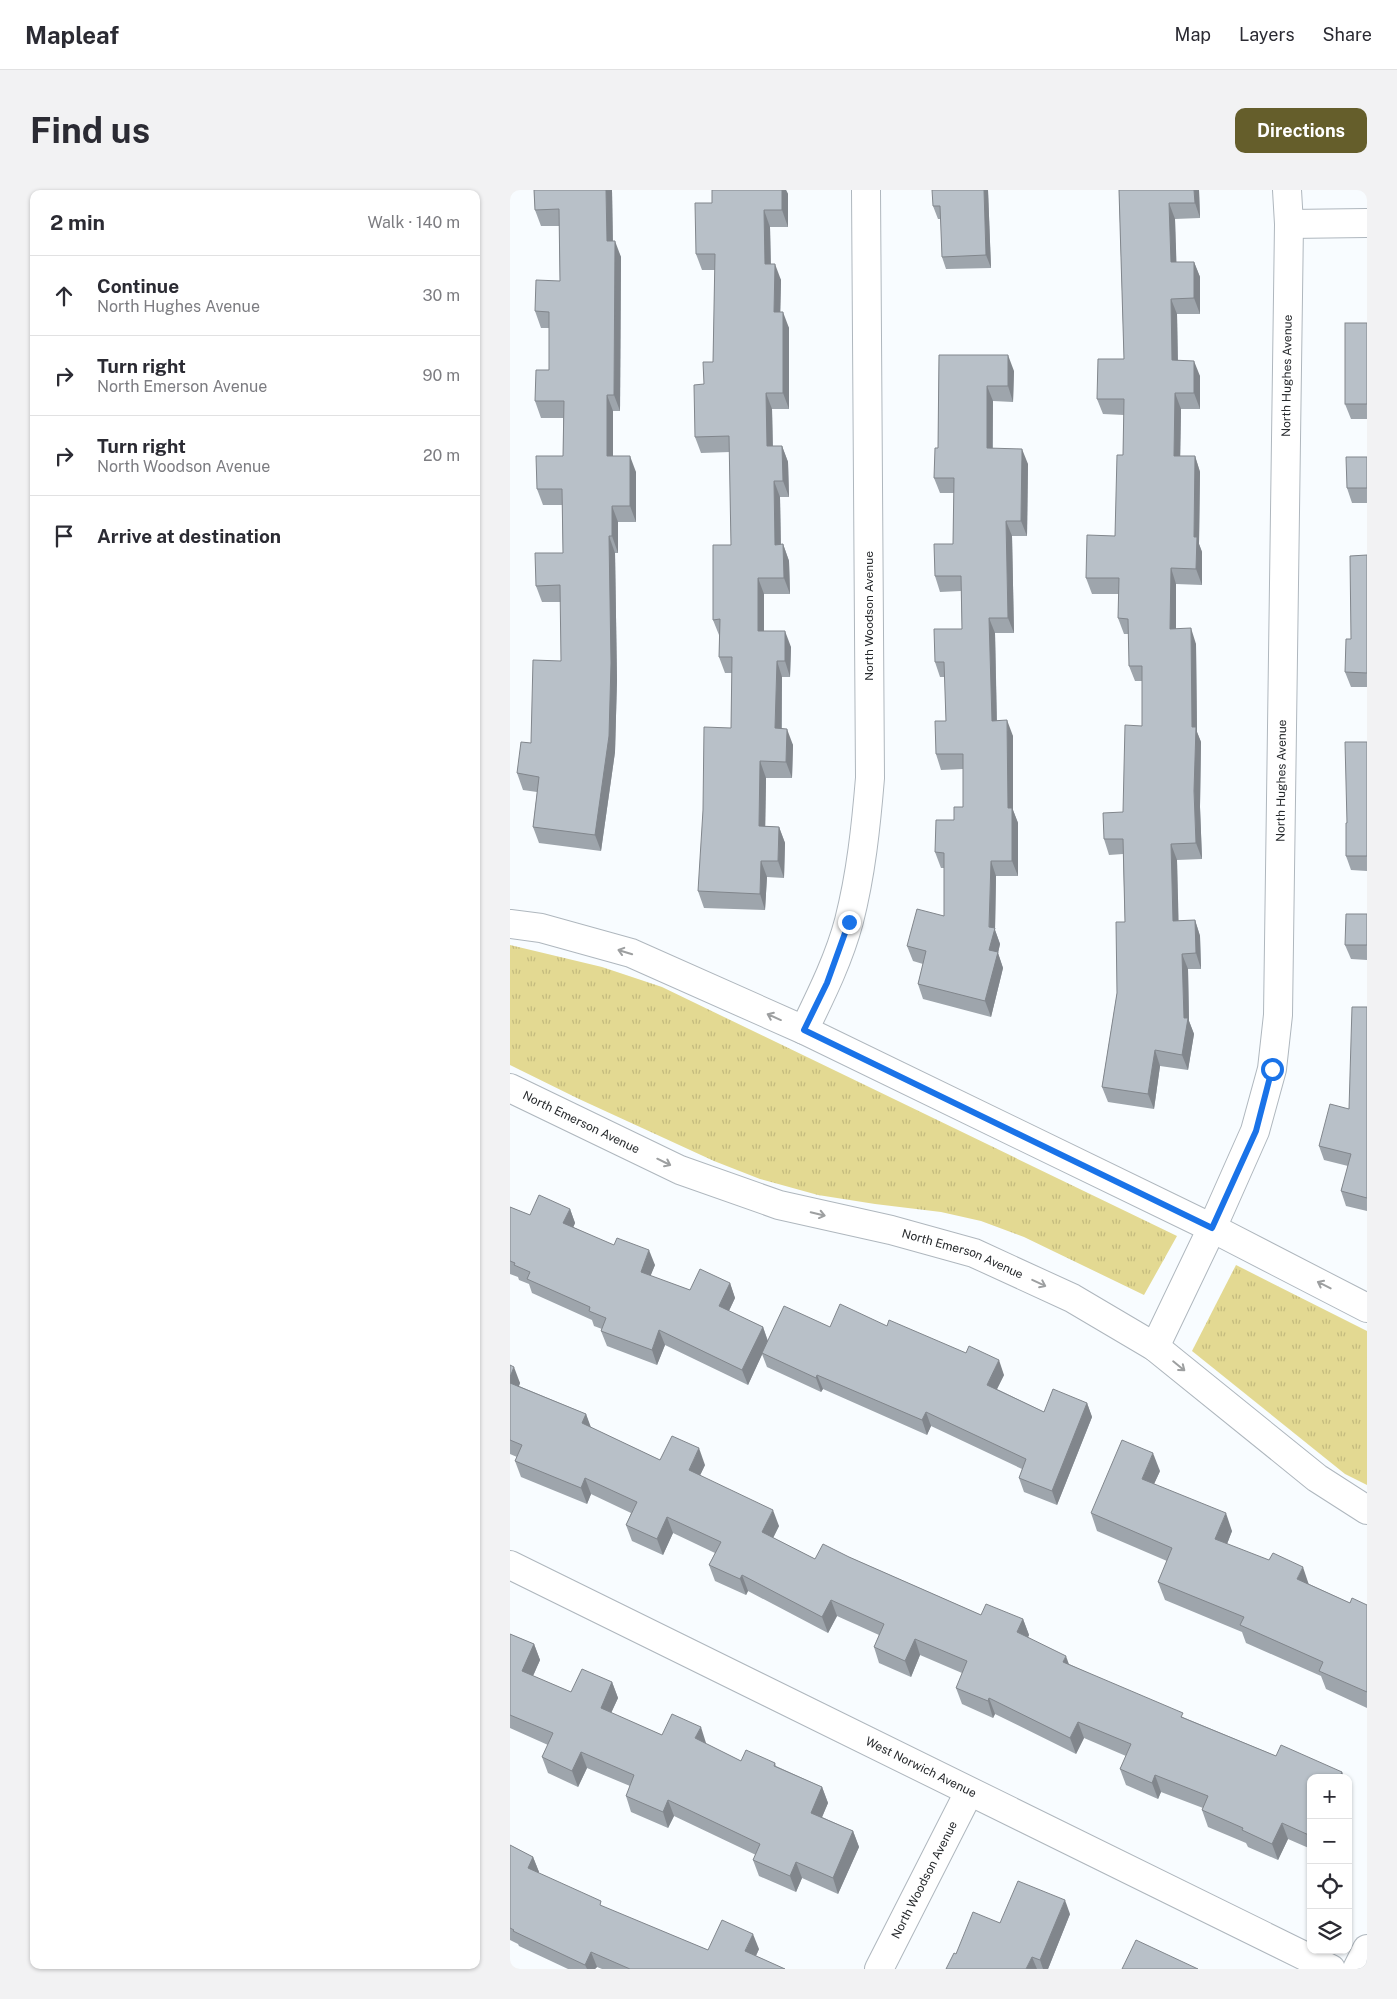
<!DOCTYPE html>
<html lang="en">
<head>
<meta charset="utf-8">
<style>
	:root { --surface:#fff; --page:#f2f2f3; --text:#2b2b33; --muted:#7c7c81; --line:#e1e1e2; --accent:#655e2b }
	body { margin:0; font-family:"Public Sans",sans-serif; background:var(--page); color:var(--text) }
	.controls { position:absolute; right:15px; bottom:15px; display:grid; overflow:hidden; border-radius:10px; box-shadow:0 1px 4px #0004 }
	.controls button { width:45px; height:45px; display:grid; place-items:center; padding:0; border:0; border-bottom:1px solid var(--line); background:var(--surface); color:var(--text); font:25px sans-serif }
	.stop { position:absolute; width:15px; height:15px; margin:-11px; border:4px solid #1a73e8; border-radius:50%; background:#fff }
	.stop.end { background:#1a73e8; border-color:#fff; box-shadow:0 1px 5px #0008 }
	.list { margin:0; padding:0; list-style:none }
	h2 { display:flex; justify-content:space-between; align-items:center; height:65px; margin:0; padding:0 20px; font-size:21px }
	h2 small { font-size:16px; font-weight:400; color:var(--muted) }
	.list li { display:grid; grid-template-columns:32px 1fr auto; gap:15px; align-items:center; box-sizing:border-box; height:80px; padding:0 20px; border-top:1px solid var(--line) }
	.list b { display:block; font-size:19px; white-space:nowrap }
	.list p { margin:0; font-size:16px; white-space:nowrap; color:var(--muted) }
	.list em { font-size:16px; font-style:normal; color:var(--muted) }
	.icon { flex:none; width:28px; height:28px; fill:none; stroke:currentColor; stroke-width:2; stroke-linecap:round; stroke-linejoin:round }
	.map { position:relative; flex:none; width:857px; height:1779px; overflow:hidden; border-radius:10px }
	header { display:flex; align-items:center; gap:30px; box-sizing:border-box; height:70px; padding:0 25px; background:var(--surface); border-bottom:1px solid var(--line) }
	header strong { font-size:24px }
	nav { display:flex; gap:28px; margin-inline-start:auto; font-size:18px }
	.intro { display:flex; align-items:center; justify-content:space-between; box-sizing:border-box; height:120px; padding:0 30px }
	h1 { margin:0; font-size:35px }
	.button { padding:12px 22px; border-radius:10px; background:var(--accent); color:#fff; font-size:18px; font-weight:700 }
	main { display:flex; gap:30px; padding:0 30px }
	aside { flex:1; background:var(--surface); border-radius:10px; box-shadow:0 1px 4px #0004 }
	.map>svg:first-child { display:block }
	.grass { fill:url(#grass-tufts) }
	.lines { fill:none; stroke-linecap:round; stroke-linejoin:round }
	.minor-casing { stroke:#afb7be; stroke-width:30 }
	.minor { stroke:#fff; stroke-width:28 }
	.wall { fill:#9ea5ac }
	.shaded-wall { fill:#81868c }
	.building { fill:#b8c0c8; stroke:#81868c }
	.oneway { stroke:#9d9fa0 }
	.route { stroke:#1a73e8; stroke-width:6 }
	.labels { text-anchor:middle; stroke-width:4.5; stroke-linejoin:round; paint-order:stroke }
	.street-label { font-size:12px; fill:#26292c; stroke:#fff }
</style>
</head>
<body>
<header>
<strong>Mapleaf</strong>
<nav><a>Map</a><a>Layers</a><a>Share</a></nav>
</header>
<div class="intro"><h1>Find us</h1><a class="button">Directions</a></div>
<main>
<aside>
<h2>2 min<small>Walk · 140 m</small></h2>
<ul class="list">
<li><svg class="icon" aria-label="ahead" viewBox="0 0 24 24"><path d="M12 20V5M6 11l6-6 6 6"/></svg><div><b>Continue</b><p>North Hughes Avenue</p></div><em>30 m</em></li>
<li><svg class="icon" aria-label="right" viewBox="0 0 24 24"><path d="M7 20v-9h11M14 6l5 5-5 5"/></svg><div><b>Turn right</b><p>North Emerson Avenue</p></div><em>90 m</em></li>
<li><svg class="icon" aria-label="right" viewBox="0 0 24 24"><path d="M7 20v-9h11M14 6l5 5-5 5"/></svg><div><b>Turn right</b><p>North Woodson Avenue</p></div><em>20 m</em></li>
<li><svg class="icon" aria-label="arrive" viewBox="0 0 24 24"><path d="M6 21V4h12l-3 4 3 4H6"/></svg><div><b>Arrive at destination</b></div></li>
</ul>
</aside>
<div class="map">
<svg width="857" height="1779" viewBox="0 0 857 1779">
	<defs>
		<pattern id="grass-tufts" width="24" height="20" patternUnits="userSpaceOnUse" patternTransform="scale(1.25)"><rect width="24" height="20" fill="#e3d992"/><path d="M3 7l-1-3M5 7V3M7 7l1-3M15 17l-1-3M17 17v-4M19 17l1-3" fill="none" stroke="#c3ba7e"/></pattern>
	</defs>
	<rect width="100%" height="100%" fill="#f8fcff"/>
	<g class="grass">
		<polygon points="0,755 92,777 152,797 667,1046 634,1105 514,1047 471,1031 431,1022 365,1014 308,1005 250,989 204,971 69,909 0,875"/>
		<polygon points="726,1075 857,1141 857,1295 835,1284 682,1161"/>
	</g>
	<g class="lines">
		<defs>
			<g id="minor">
				<polyline points="779,34 857,33"/>
				<polyline points="0,734 31,738 121,763 294,840 702,1038 857,1118"/>
				<path d="M294 840C311 805 329 769 339 731 351 684 356 636 360 588L356 0"/>
				<path id="s1" d="M0 898 170 980 269 1015 381 1040 464 1063 562 1108 645 1157 807 1288 857 1320"/>
				<path id="s2" d="M645 1157 702 1038 745 941 762 879 768 825 779 34 777 0"/>
				<path id="s3" d="M0 1375 821 1779"/>
				<path id="s4" d="M369 1779 459 1602"/>
				<polyline points="847,1779 857,1759"/>
			</g>
		</defs>
		<use href="#minor" class="minor-casing"/>
		<use href="#minor" class="minor"/>
	</g>
	<g class="wall">
		<polygon points="24,0 102,0 103,51 111,67 110,221 103,221 103,266 126,282 126,332 108,332 108,363 105,363 107,490 105,562 91,661 29,653 23,637 27,602 13,600 7,583 21,553 51,471 51,412 32,412 26,396 53,363 52,315 33,315 27,299 53,266 53,228 31,228 25,211 39,180 39,138 31,138 25,121 50,91 49,36 31,36 25,20"/>
		<polygon points="202,0 276,0 278,4 278,37 260,37 261,74 271,90 270,122 279,138 279,219 262,219 263,256 272,256 278,272 279,307 270,307 271,355 273,354 279,371 280,404 254,404 254,441 281,457 280,487 272,487 272,538 283,555 282,588 256,588 255,636 269,637 275,653 274,688 257,687 255,720 194,718 188,701 221,538 222,483 215,483 209,467 209,445 203,430 221,355 220,262 191,263 185,247 194,194 203,172 205,80 192,80 186,64 202,13"/>
		<polygon points="478,0 481,78 436,79 432,67 431,29 428,29 423,16"/>
		<polygon points="609,0 689,0 690,28 665,29 666,72 684,72 690,87 690,124 667,124 668,170 690,186 690,219 671,219 670,266 685,266 690,282 689,354 692,362 692,395 666,394 666,439 686,454 687,542 691,552 690,617 692,669 667,670 668,731 685,730 690,746 691,779 678,779 679,831 684,844 678,880 650,876 644,919 598,912 592,897 607,803 615,732 613,664 599,665 594,649 613,622 632,536 632,491 625,491 619,476 619,444 614,444 608,428 609,404 582,404 576,388 605,346 613,265 614,225 593,224 587,209 614,169"/>
		<polygon points="857,133 857,229 841,229 835,214"/>
		<polygon points="429,165 504,181 503,212 483,211 483,258 518,274 517,346 502,346 504,443 485,443 487,531 503,546 503,620 508,633 508,686 486,686 485,740 490,754 488,763 493,778 481,827 413,809 408,794 413,774 403,771 397,756 434,726 434,678 431,678 425,662 444,630 453,617 453,579 431,580 426,564 436,531 435,487 430,487 425,472 452,439 451,401 430,402 425,386 443,354 444,303 430,303 424,288 428,258"/>
		<polygon points="857,267 857,313 842,313 837,298"/>
		<polygon points="857,365 857,497 841,497 835,482"/>
		<polygon points="857,552 857,681 841,680 836,666 837,633"/>
		<polygon points="857,724 857,770 841,769 835,755"/>
		<polygon points="857,817 857,1021 836,1016 831,1001 838,976 814,970 809,956 839,919"/>
		<polygon points="0,1017 20,1025 60,1019 65,1033 63,1037 145,1075 140,1086 180,1100 220,1093 225,1108 219,1121 253,1137 258,1151 320,1137 377,1136 494,1185 487,1199 534,1222 577,1213 582,1227 547,1315 514,1302 509,1288 512,1279 421,1236 417,1245 313,1199 311,1202 257,1177 252,1164 238,1195 155,1155 147,1175 97,1156 91,1141 92,1139 84,1136 82,1130 22,1103 19,1094 9,1090 8,1087 0,1084"/>
		<polygon points="0,1175 10,1193 9,1196 76,1224 80,1237 150,1270 195,1275 190,1285 269,1336 263,1348 305,1369 339,1367 471,1425 513,1429 519,1445 518,1447 559,1474 675,1528 766,1566 832,1582 834,1588 801,1588 801,1659 778,1649 768,1670 738,1657 736,1653 698,1637 692,1620 693,1618 651,1602 648,1609 616,1595 610,1579 616,1566 574,1548 566,1564 485,1524 483,1528 452,1514 446,1498 452,1483 410,1465 401,1487 369,1473 364,1457 369,1445 327,1426 318,1443 238,1401 236,1405 205,1391 199,1375 205,1363 163,1343 153,1365 122,1351 116,1335 121,1323 81,1304 77,1314 11,1287 5,1271 7,1267 0,1264"/>
		<polygon points="650,1281 644,1294 722,1341 717,1354 799,1394 840,1413 857,1415 857,1518 816,1499 811,1486 736,1453 732,1442 655,1410 648,1392 657,1371 587,1341 581,1323"/>
		<polygon points="0,1444 24,1454 30,1470 23,1486 61,1502 102,1492 108,1508 101,1523 152,1545 196,1553 196,1554 231,1571 265,1573 266,1576 312,1597 318,1613 312,1627 343,1641 349,1657 328,1704 292,1688 286,1702 249,1686 243,1670 246,1665 164,1626 158,1638 121,1622 116,1606 120,1596 77,1578 68,1597 38,1583 32,1567 38,1555 0,1538"/>
		<polygon points="0,1655 23,1667 29,1682 28,1683 93,1717 198,1760 249,1759 246,1766 275,1779 92,1779 87,1777 85,1779 58,1779 9,1756 8,1754 0,1750"/>
		<polygon points="560,1724 538,1779 436,1779 446,1764 490,1733"/>
	</g>
	<g class="shaded-wall">
		<polygon points="96,0 102,0 103,67 97,51"/>
		<polygon points="272,0 276,0 278,4 278,37 272,20"/>
		<polygon points="474,0 478,0 481,78 476,65"/>
		<polygon points="684,0 689,0 690,28 685,13"/>
		<polygon points="659,13 665,29 667,88 661,72"/>
		<polygon points="254,20 260,37 261,90 255,74"/>
		<polygon points="105,51 111,67 110,221 104,205"/>
		<polygon points="684,72 690,87 690,124 684,108"/>
		<polygon points="265,74 271,90 270,138 264,122"/>
		<polygon points="661,109 667,124 668,186 662,170"/>
		<polygon points="273,122 279,138 279,219 273,203"/>
		<polygon points="498,165 504,181 503,212 498,196"/>
		<polygon points="684,171 690,186 690,219 684,203"/>
		<polygon points="477,196 483,211 482,274 477,258"/>
		<polygon points="256,203 262,219 263,273 257,256"/>
		<polygon points="665,203 671,219 670,281 664,266"/>
		<polygon points="97,205 103,221 103,282 97,266"/>
		<polygon points="272,256 278,272 279,307 273,291"/>
		<polygon points="512,259 518,274 517,346 511,331"/>
		<polygon points="120,266 126,282 126,332 120,316"/>
		<polygon points="685,266 690,282 689,354 692,362 692,395 686,379 684,347"/>
		<polygon points="264,291 270,307 271,371 265,355"/>
		<polygon points="102,316 108,332 108,363 102,346"/>
		<polygon points="496,331 502,346 504,443 498,428"/>
		<polygon points="99,346 105,363 107,490 105,562 91,661 85,645"/>
		<polygon points="273,354 279,371 280,404 274,388"/>
		<polygon points="661,378 666,394 666,454 660,439"/>
		<polygon points="248,388 254,404 254,457 248,441"/>
		<polygon points="479,428 485,443 487,546 482,531"/>
		<polygon points="681,438 686,454 687,542 691,552 690,617 692,669 686,653 682,537"/>
		<polygon points="275,441 281,457 280,487 275,471"/>
		<polygon points="267,471 272,487 271,555 265,538"/>
		<polygon points="497,530 503,546 503,620 508,633 508,686 502,671 498,618"/>
		<polygon points="277,539 283,555 282,588 276,572"/>
		<polygon points="250,571 256,588 255,652 249,636"/>
		<polygon points="269,637 275,653 274,688 268,671"/>
		<polygon points="661,654 667,670 669,746 663,731"/>
		<polygon points="251,671 257,687 255,720 250,704"/>
		<polygon points="481,671 486,686 485,740 490,754 488,763 493,778 481,827 475,811 479,760"/>
		<polygon points="685,730 690,746 691,779 686,763"/>
		<polygon points="672,764 678,779 679,831 684,844 678,880 672,865 674,828"/>
		<polygon points="645,860 650,876 644,919 638,904"/>
		<polygon points="60,1019 65,1033 59,1048 53,1033"/>
		<polygon points="139,1060 145,1075 136,1097 131,1082"/>
		<polygon points="220,1093 225,1108 214,1131 209,1116"/>
		<polygon points="253,1137 258,1152 238,1195 232,1180"/>
		<polygon points="149,1140 155,1155 147,1175 142,1160"/>
		<polygon points="489,1170 494,1185 482,1209 477,1195"/>
		<polygon points="4,1177 10,1193 4,1208 0,1198 0,1187"/>
		<polygon points="307,1185 313,1199 311,1202 306,1188"/>
		<polygon points="577,1213 582,1227 547,1315 542,1301"/>
		<polygon points="416,1222 421,1236 417,1245 412,1230"/>
		<polygon points="76,1224 82,1240 72,1233"/>
		<polygon points="189,1258 195,1275 185,1296 179,1280"/>
		<polygon points="643,1263 650,1281 638,1307 632,1289"/>
		<polygon points="75,1288 81,1304 77,1314 71,1298"/>
		<polygon points="263,1320 269,1336 258,1358 252,1342"/>
		<polygon points="716,1323 722,1341 712,1367 705,1349"/>
		<polygon points="157,1327 163,1343 153,1365 147,1349"/>
		<polygon points="793,1377 799,1395 787,1389"/>
		<polygon points="232,1385 238,1401 236,1405 230,1389"/>
		<polygon points="321,1410 327,1426 318,1443 312,1427"/>
		<polygon points="513,1429 519,1445 513,1458 507,1442"/>
		<polygon points="405,1449 410,1465 401,1487 395,1471"/>
		<polygon points="24,1454 30,1470 18,1497 12,1481"/>
		<polygon points="556,1466 562,1483 553,1472"/>
		<polygon points="102,1492 108,1508 96,1534 91,1518"/>
		<polygon points="479,1508 485,1524 483,1528 478,1511"/>
		<polygon points="568,1532 574,1548 566,1564 560,1548"/>
		<polygon points="191,1537 196,1553 191,1564 185,1548"/>
		<polygon points="71,1562 77,1578 68,1597 62,1581"/>
		<polygon points="832,1582 834,1588 829,1588"/>
		<polygon points="645,1585 651,1602 648,1609 642,1593"/>
		<polygon points="312,1597 318,1613 307,1639 301,1623"/>
		<polygon points="158,1610 164,1626 158,1638 153,1622"/>
		<polygon points="838,1619 840,1624 838,1629"/>
		<polygon points="772,1633 778,1649 768,1670 762,1654"/>
		<polygon points="343,1641 349,1657 328,1704 323,1688"/>
		<polygon points="23,1667 29,1682 23,1693 18,1678"/>
		<polygon points="286,1672 292,1688 286,1702 280,1686"/>
		<polygon points="555,1710 560,1724 538,1779 533,1779 530,1770"/>
		<polygon points="243,1744 249,1759 241,1776 235,1761"/>
		<polygon points="81,1762 87,1777 85,1779 77,1779 75,1775"/>
		<polygon points="522,1767 527,1779 516,1779"/>
	</g>
	<g class="building">
		<polygon points="24,0 96,0 97,51 105,51 104,205 97,205 97,266 120,266 120,316 102,316 102,346 99,346 101,473 99,546 85,645 23,637 29,587 7,583 11,552 21,553 23,470 51,471 50,395 26,396 25,363 53,363 52,299 27,299 26,266 53,266 54,211 25,211 26,180 39,180 39,122 25,121 26,90 50,91 49,19 25,20"/>
		<polygon points="202,0 272,0 272,20 254,20 255,74 265,74 264,122 273,122 273,203 256,203 257,256 272,256 273,291 264,291 265,355 273,354 274,388 248,388 248,441 275,441 275,471 267,471 265,538 277,539 276,572 250,571 249,636 269,637 268,671 251,671 250,704 188,701 193,620 194,537 221,538 222,467 209,467 210,429 203,430 203,355 221,355 219,246 185,247 184,195 194,194 193,172 203,172 205,64 186,64 185,13 202,13"/>
		<polygon points="422,0 474,0 476,65 432,67 430,16 423,16"/>
		<polygon points="609,0 684,0 685,13 659,13 661,72 684,72 684,108 661,109 662,170 684,171 684,203 665,203 664,266 685,266 684,347 687,347 686,379 661,378 660,439 681,438 682,537 686,537 684,601 686,653 661,654 663,731 685,730 686,763 672,764 674,828 678,828 672,865 645,860 638,904 592,897 607,803 606,732 615,732 613,649 594,649 593,623 613,622 615,535 632,536 632,476 619,476 618,429 608,428 609,388 576,388 577,345 605,346 607,265 613,265 614,209 587,209 588,169 614,169"/>
		<rect x="835" y="133" width="22" height="81"/>
		<polygon points="429,165 498,165 498,196 477,196 477,258 512,259 511,331 496,331 498,428 479,428 482,531 497,530 498,618 502,618 502,671 481,671 479,737 485,738 479,760 488,762 475,811 408,794 416,761 397,756 407,719 434,726 434,663 425,662 426,630 444,630 444,617 453,617 453,564 426,564 425,531 436,531 434,472 425,472 424,439 452,439 451,386 425,386 424,354 443,354 444,288 424,288 425,258 428,258"/>
		<polygon points="836,267 857,267 857,298 837,298"/>
		<polygon points="857,365 857,483 835,482 836,449 841,449 840,366"/>
		<polygon points="835,552 857,552 857,666 836,666 836,633 837,633"/>
		<polygon points="836,724 857,724 857,755 835,755"/>
		<polygon points="842,817 857,817 857,1008 831,1001 841,964 809,956 820,914 839,919"/>
		<polygon points="29,1005 60,1019 53,1033 104,1055 107,1048 139,1060 131,1082 180,1100 190,1079 220,1093 209,1116 253,1137 232,1180 149,1140 142,1160 91,1141 96,1128 79,1121 80,1117 17,1089 20,1082 4,1075 5,1073 0,1071 0,1017 20,1025"/>
		<polygon points="330,1114 377,1136 379,1130 456,1163 459,1156 489,1170 477,1195 534,1222 543,1199 577,1213 542,1301 509,1288 516,1269 416,1222 412,1230 307,1185 306,1188 252,1163 274,1116 320,1137"/>
		<polygon points="0,1175 4,1177 0,1187"/>
		<polygon points="0,1193 76,1224 72,1233 150,1270 162,1246 189,1258 179,1280 263,1320 252,1342 305,1369 313,1354 339,1367 471,1425 476,1414 513,1429 507,1442 556,1466 553,1472 673,1523 671,1527 766,1566 771,1555 832,1582 829,1588 801,1588 801,1646 772,1633 762,1654 732,1640 733,1638 692,1620 698,1606 645,1585 642,1593 610,1579 621,1554 568,1532 560,1548 479,1508 478,1511 446,1498 457,1471 405,1449 395,1471 364,1457 374,1434 321,1410 312,1427 232,1385 230,1389 199,1375 211,1352 157,1327 147,1349 116,1335 127,1312 75,1288 71,1298 5,1271 12,1255 0,1250"/>
		<polygon points="612,1250 643,1263 632,1289 716,1323 705,1349 759,1370 763,1363 793,1377 787,1389 840,1413 842,1408 857,1415 857,1502 809,1481 813,1472 730,1435 734,1427 648,1392 662,1358 581,1323"/>
		<polygon points="0,1444 24,1454 12,1481 61,1502 72,1479 102,1492 91,1518 152,1545 162,1524 191,1537 185,1548 231,1571 236,1560 265,1573 264,1576 312,1597 301,1623 343,1641 323,1688 286,1672 280,1686 243,1670 250,1654 158,1610 153,1622 116,1606 124,1585 71,1562 62,1581 32,1567 43,1543 0,1525"/>
		<polygon points="0,1655 23,1667 18,1678 91,1711 90,1715 198,1760 212,1730 243,1744 235,1761 275,1779 120,1779 81,1762 75,1775 3,1741 4,1740 0,1738"/>
		<polygon points="508,1691 555,1710 530,1770 522,1767 516,1779 436,1779 444,1763 446,1764 463,1722 490,1733"/>
		<polygon points="626,1750 688,1779 612,1779"/>
	</g>
	<defs><path id="oneway-shaft" d="M-6 0H5M1.5-3L5.5 0L1.5 3" fill="none" stroke-width="1.6" stroke-linecap="round" stroke-linejoin="round" transform="scale(1.25)"/></defs>
	<g class="oneway">
		<use href="#oneway-shaft" transform="translate(115 762) rotate(-163)"/>
		<use href="#oneway-shaft" transform="translate(264 827) rotate(-156)"/>
		<use href="#oneway-shaft" transform="translate(154 972) rotate(26)"/>
		<use href="#oneway-shaft" transform="translate(308 1024) rotate(13)"/>
		<use href="#oneway-shaft" transform="translate(529 1093) rotate(25)"/>
		<use href="#oneway-shaft" transform="translate(814 1095) rotate(-153)"/>
		<use href="#oneway-shaft" transform="translate(669 1176) rotate(39)"/>
	</g>
	<g class="lines">
		<polyline class="route" points="339,732 317,793 294,840 702,1038 746,941 762,879"/>
	</g>
	<g class="labels">
		<g class="street-label">
			<text dy="4" stroke="none"><textPath href="#s2" startOffset="996">North Hughes Avenue</textPath></text>
			<text transform="translate(359 426) rotate(-90)" y="4">North Woodson Avenue</text>
			<text dy="4" stroke="none"><textPath href="#s2" startOffset="591">North Hughes Avenue</textPath></text>
			<text dy="4" stroke="none"><textPath href="#s1" startOffset="79">North Emerson Avenue</textPath></text>
			<text dy="4" stroke="none"><textPath href="#s1" startOffset="484">North Emerson Avenue</textPath></text>
			<text dy="4" stroke="none"><textPath href="#s3" startOffset="458">West Norwich Avenue</textPath></text>
			<text dy="4" stroke="none"><textPath href="#s4" startOffset="100">North Woodson Avenue</textPath></text>
		</g>
	</g>
</svg>
<div class="controls">
<button>+</button>
<button>−</button>
<button><svg class="icon" aria-label="locate" viewBox="0 0 24 24"><circle cx="12" cy="12" r="6"/><path d="M12 2v4M12 18v4M2 12h4M18 12h4"/></svg></button>
<button><svg class="icon" aria-label="layers" viewBox="0 0 24 24"><path d="M12 4l9 5-9 5-9-5zM3 14l9 5 9-5"/></svg></button>
</div>
<div class="stop" style="left:762px;top:879px"></div>
<div class="stop end" style="left:339px;top:732px"></div>
</div>
</main>
</body>
</html>
